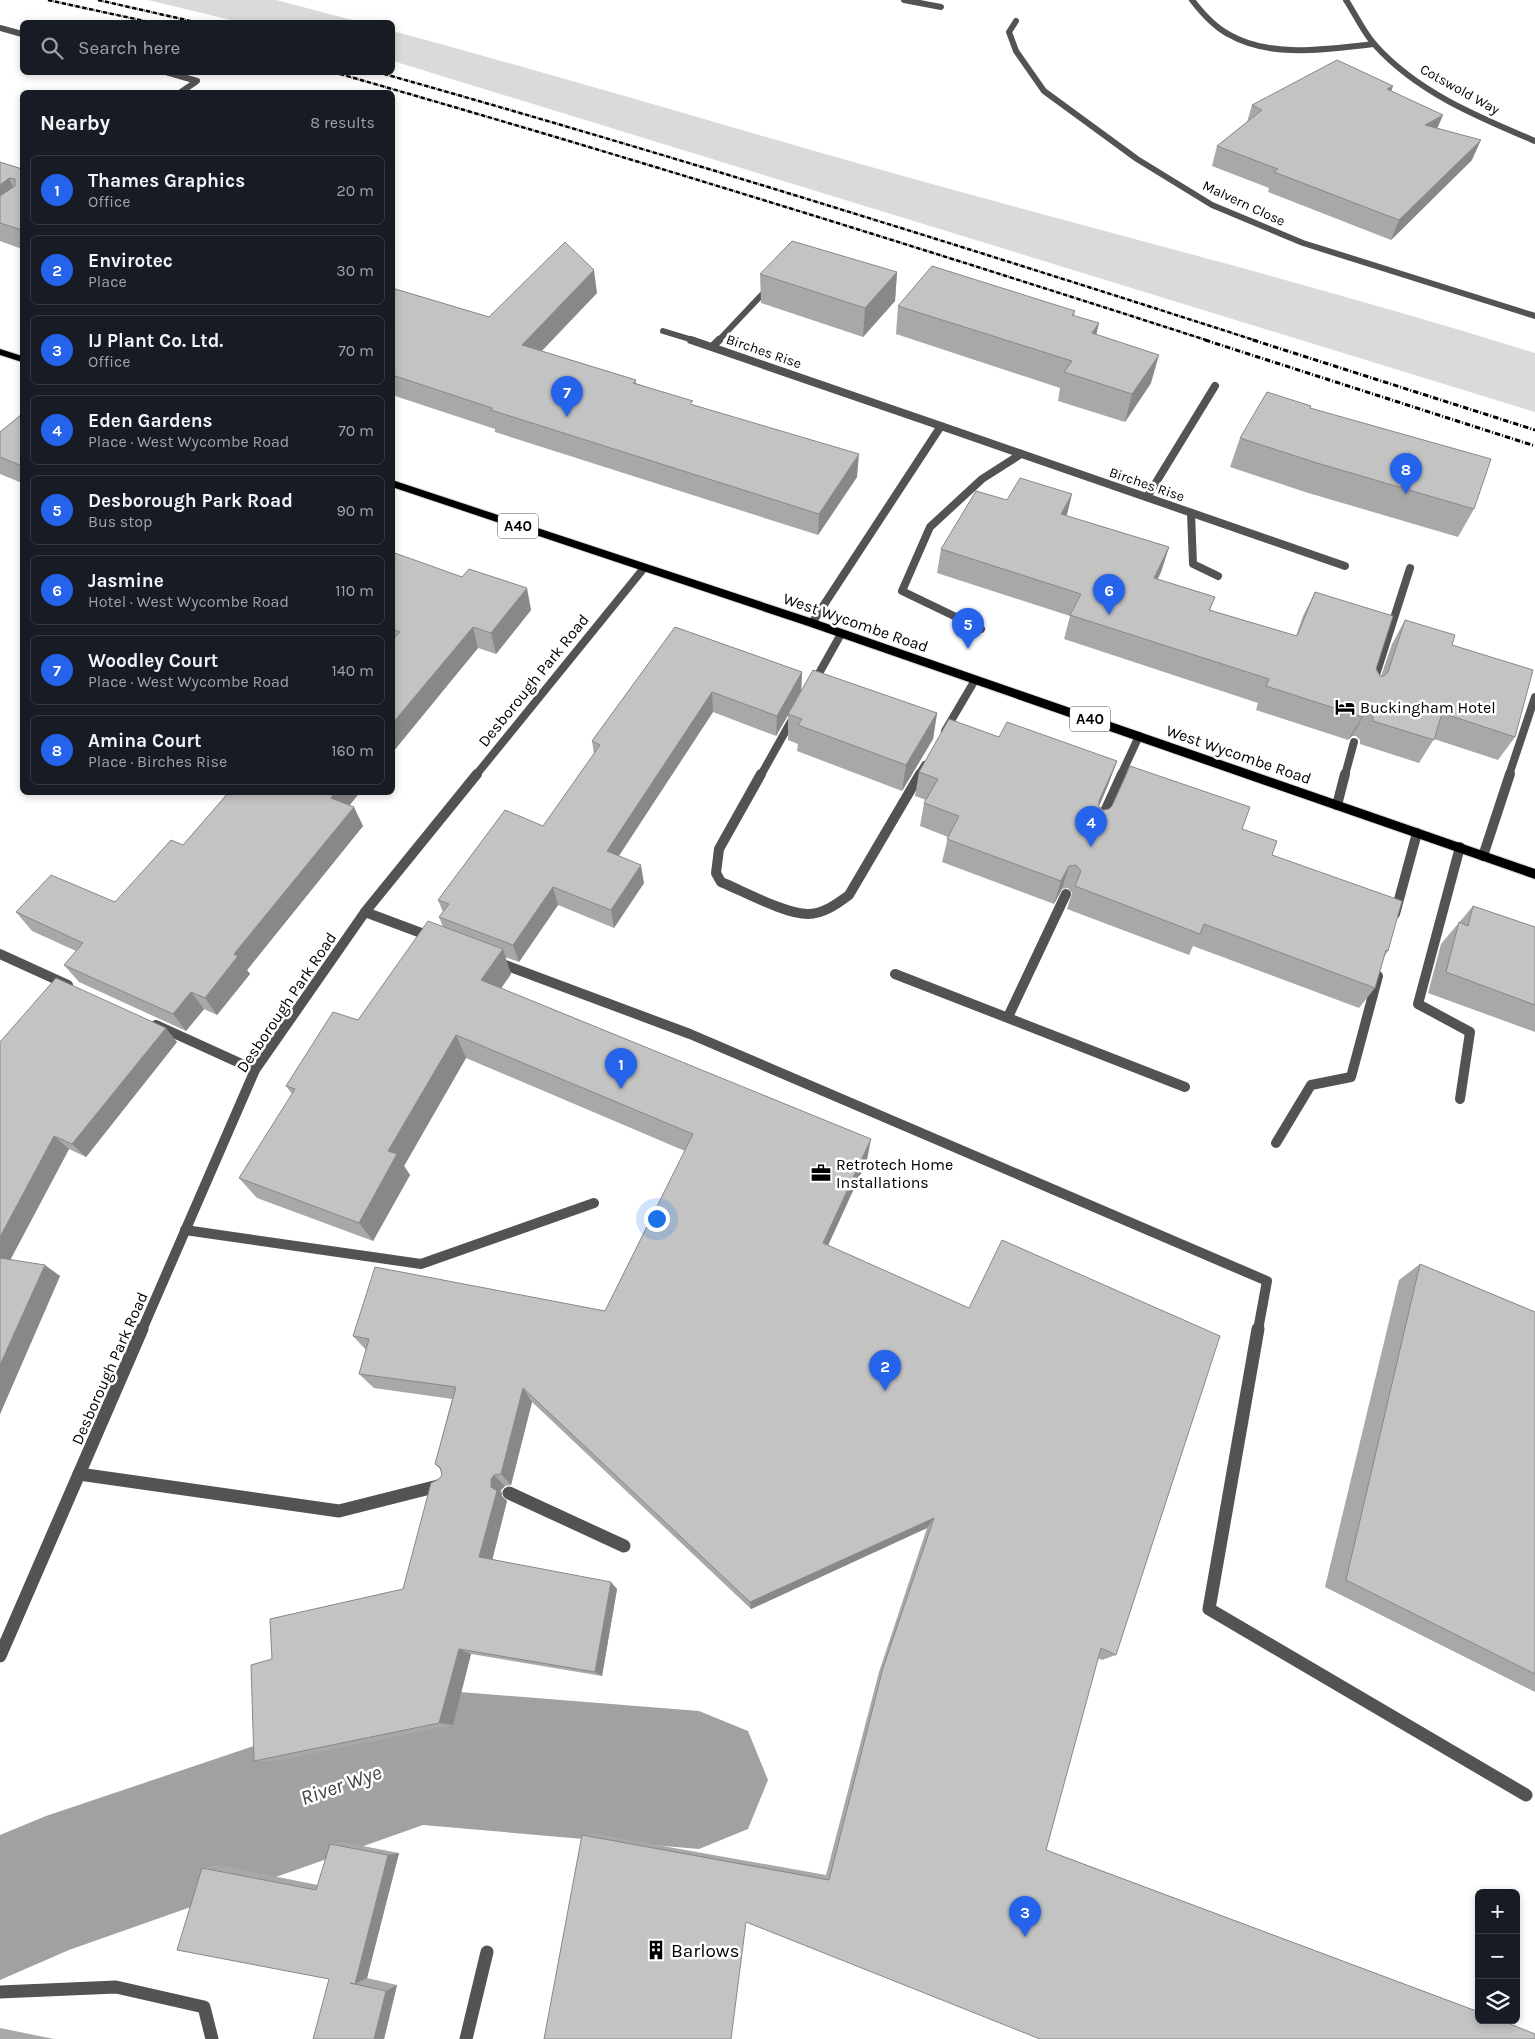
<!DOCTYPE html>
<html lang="en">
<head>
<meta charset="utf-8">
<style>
	:root { --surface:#171b24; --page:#20242c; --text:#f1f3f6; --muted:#9ea1a6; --line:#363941; --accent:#2563eb }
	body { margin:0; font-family:Karla,sans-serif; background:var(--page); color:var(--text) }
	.controls { position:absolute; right:15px; bottom:15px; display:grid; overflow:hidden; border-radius:8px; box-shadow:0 2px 8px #0003 }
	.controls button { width:45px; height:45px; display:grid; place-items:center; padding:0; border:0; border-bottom:1px solid var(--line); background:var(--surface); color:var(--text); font:25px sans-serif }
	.you { position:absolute; left:656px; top:1218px; width:18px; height:18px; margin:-12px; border:4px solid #fff; border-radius:50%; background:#1a73e8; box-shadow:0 0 0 8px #1a73e833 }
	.badge { display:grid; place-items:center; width:32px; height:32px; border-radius:50%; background:var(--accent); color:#fff; font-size:16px; font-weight:700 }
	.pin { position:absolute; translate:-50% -41px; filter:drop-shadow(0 1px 2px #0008) }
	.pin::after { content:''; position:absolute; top:26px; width:18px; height:15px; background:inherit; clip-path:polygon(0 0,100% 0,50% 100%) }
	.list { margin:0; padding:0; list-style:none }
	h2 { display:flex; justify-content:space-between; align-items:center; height:65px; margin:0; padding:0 20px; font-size:21px }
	h2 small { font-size:16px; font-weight:400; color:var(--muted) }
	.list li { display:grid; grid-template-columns:32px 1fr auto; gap:15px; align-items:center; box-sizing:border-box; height:70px; margin:0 10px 10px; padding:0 10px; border:1px solid var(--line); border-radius:8px }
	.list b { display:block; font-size:19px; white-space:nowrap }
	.list p { margin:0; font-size:16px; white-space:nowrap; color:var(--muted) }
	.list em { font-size:16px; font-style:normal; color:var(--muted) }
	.icon { flex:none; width:28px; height:28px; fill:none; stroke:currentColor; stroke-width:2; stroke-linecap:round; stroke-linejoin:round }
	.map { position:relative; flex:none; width:1535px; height:2039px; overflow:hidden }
	.search { position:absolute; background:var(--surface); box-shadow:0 2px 8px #0003; left:20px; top:20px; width:375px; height:55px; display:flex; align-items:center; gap:12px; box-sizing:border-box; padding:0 18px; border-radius:8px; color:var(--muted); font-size:19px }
	.panel { position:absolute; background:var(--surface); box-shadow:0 2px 8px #0003; left:20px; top:90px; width:375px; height:705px; border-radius:8px }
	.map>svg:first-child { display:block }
	.green { fill:#dadada }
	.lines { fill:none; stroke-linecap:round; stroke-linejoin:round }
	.river { fill:#a1a1a1; fill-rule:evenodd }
	.primary-casing { stroke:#dbdbdb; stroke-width:2 }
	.lane-far3 { stroke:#535353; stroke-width:6 }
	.lane-far2 { stroke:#535353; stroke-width:8 }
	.lane-far1 { stroke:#535353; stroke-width:10 }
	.lane { stroke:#535353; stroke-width:13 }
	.street-far3 { stroke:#535353; stroke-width:6 }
	.street-far2 { stroke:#535353; stroke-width:8 }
	.street-far1 { stroke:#535353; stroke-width:10 }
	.street { stroke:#535353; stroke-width:13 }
	.primary { fill:#000; fill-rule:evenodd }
	.rail-far1 { stroke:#000; stroke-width:2.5; stroke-dasharray:4.5 1 0.5 1; stroke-linecap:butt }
	.rail { stroke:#000; stroke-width:3; stroke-dasharray:5.5 2 1 2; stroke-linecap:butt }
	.wall { fill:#a8a8a8 }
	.shaded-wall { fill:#888 }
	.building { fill:#c3c3c3; stroke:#888 }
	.labels { text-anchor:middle; stroke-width:5; stroke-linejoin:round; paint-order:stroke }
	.far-street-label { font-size:14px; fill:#000; stroke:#fff }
	.shield { fill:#fff; stroke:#4c4c4c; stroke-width:1 }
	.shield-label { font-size:15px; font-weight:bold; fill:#000 }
	.street-label { font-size:16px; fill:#000; stroke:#fff }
	.poi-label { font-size:16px; fill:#000; stroke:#fff; text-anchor:start }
	.near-poi-label { font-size:19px; fill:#000; stroke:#fff; text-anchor:start }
	.near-water-label { font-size:21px; font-style:italic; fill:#424242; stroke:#fff }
</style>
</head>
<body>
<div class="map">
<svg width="1535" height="2039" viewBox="0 0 1535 2039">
	<rect width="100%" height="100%" fill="#fff"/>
	<g class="green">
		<polygon points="148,0 276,0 360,22 239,22"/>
		<path d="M393 31C548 73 702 119 857 163 1083 227 1311 283 1535 353V412L393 61Z"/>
	</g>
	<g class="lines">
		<polygon class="river" points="423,1689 699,1711 748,1731 768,1780 748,1829 699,1849 423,1825 69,1950 0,1980 0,1835 46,1816"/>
		<defs>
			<g id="primary">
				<polygon points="0,349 22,356 22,362 0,355"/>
				<polygon points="392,480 816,620 1535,869 1535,879 808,626 392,487"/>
			</g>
		</defs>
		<use href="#primary" class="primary-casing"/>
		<polyline class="lane-far3" points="718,341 769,287"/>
		<g class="lane-far2">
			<polyline points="713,346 719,340"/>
			<polyline points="1147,497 1215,386"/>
			<polyline points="1191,513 1193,564 1218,576"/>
			<polyline points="981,629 902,591 930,527 982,479 1021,454"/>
			<polyline points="1374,681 1410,568"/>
			<polyline points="813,684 841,634"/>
			<polyline points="945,731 975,680"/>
			<polyline points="761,775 794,716"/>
			<polyline points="919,775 925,765"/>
			<polyline points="1121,775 1139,736"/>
			<polyline points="1345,775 1354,742"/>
			<polyline points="1509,775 1535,697"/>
		</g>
		<g class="lane-far1">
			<path d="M761 774 719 849 716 873 721 882C743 891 785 914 808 914 823 914 837 904 849 895L920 774"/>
			<polyline points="1337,805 1345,774"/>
			<polyline points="1100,822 1122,774"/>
			<polyline points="1460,847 1418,1004 1470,1032 1460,1099"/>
			<polyline points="1483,856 1510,774"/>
			<polyline points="365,912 432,937"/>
			<polyline points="1395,914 1417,833"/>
			<polyline points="0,954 68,985"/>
			<polyline points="497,962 690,1034 1267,1281 1258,1330"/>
			<polyline points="895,974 1185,1087"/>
			<polyline points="1008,1017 1066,894"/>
			<polyline points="156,1025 255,1070"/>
			<polyline points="1276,1143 1311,1085 1351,1077 1378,976"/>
			<polyline points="185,1230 421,1264 594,1203"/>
		</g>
		<g class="lane">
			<polyline points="1258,1329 1209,1609 1526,1795"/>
			<polyline points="79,1474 339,1511 442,1485"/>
			<polyline points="509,1493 624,1546"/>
			<polyline points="0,1992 116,1987 204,2007 212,2039"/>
			<polyline points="466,2039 487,1952"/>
		</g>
		<g class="street-far3">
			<polyline points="904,0 941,7"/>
			<path d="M1192 0C1202 13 1213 26 1228 34 1271 59 1327 49 1374 44"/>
			<path d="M1346 0C1356 15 1363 32 1375 45 1417 92 1478 117 1535 141"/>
			<polyline points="1016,21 1009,32 1016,51 1044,91 1137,159 1212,205 1303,243 1535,316"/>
			<polyline points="0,28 22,34"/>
			<polyline points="166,72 197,81 181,92"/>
			<polyline points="663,331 696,341"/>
		</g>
		<g class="street-far2">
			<polyline points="691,340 941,426"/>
			<polyline points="812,623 941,426 1345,566"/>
			<polyline points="476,775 644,568"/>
		</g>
		<polyline class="street-far1" points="142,1330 255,1070 365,912 477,774"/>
		<polyline class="street" points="0,1656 142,1329"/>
		<use href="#primary" class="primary"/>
		<g class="rail-far1">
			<polyline points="48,0 149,22"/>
			<polyline points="98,0 195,22"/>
			<path d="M333 72C627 156 918 247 1209 341"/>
			<path d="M377 72C672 155 965 247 1257 341"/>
		</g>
		<g class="rail">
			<polyline points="1205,340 1535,446"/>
			<polyline points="1253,340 1535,430"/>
		</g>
	</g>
	<g class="wall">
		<polygon points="1393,86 1391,91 1437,128 1472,160 1391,240 1268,192 1269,188 1212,166 1217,146 1247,122 1252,105"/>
		<polygon points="0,162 22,169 22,249 0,241"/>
		<polygon points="897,272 895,301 863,337 761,303 760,274"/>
		<polygon points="392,288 489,317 597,293 542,351 636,380 636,383 693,405 857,477 818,535 495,432 495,429 392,395"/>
		<polygon points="898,306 1075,311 1074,316 1099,323 1096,335 1151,383 1125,422 1058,401 1060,388 896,334"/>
		<polygon points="1310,408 1474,509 1458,537 1305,492 1230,467 1240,438"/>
		<polygon points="22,414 22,483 0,474 0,432"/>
		<polygon points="1007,500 1067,516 1169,547 1161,572 1157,579 1215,597 1210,610 1296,636 1303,616 1315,592 1376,669 1380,676 1381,676 1392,644 1405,620 1452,645 1515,737 1498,760 1434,739 1419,763 1360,744 1360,740 1356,736 1352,736 1348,740 1256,710 1258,703 1064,639 1070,616 937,573 941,549"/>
		<polygon points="392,552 531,610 496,654 478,648 392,753"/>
		<polygon points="675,627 802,672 801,691 937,713 933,739 902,791 797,751 798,744 788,740 788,715 776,736 713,712 619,856 644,883 614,928 558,905 519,962 505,957 511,974 501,988 867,1160 828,1245 1116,1655 1102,1660 1098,1658 1046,1850 1479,2012 582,1835 590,1833 826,1875 879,1672 927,1528 751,1609 532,1402 511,1485 505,1486 501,1490 502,1496 507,1501 492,1559 617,1589 602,1676 471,1654 453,1725 275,1761 254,1761 272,1659 403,1589 439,1479 442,1475 440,1469 435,1464 452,1399 374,1388 359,1374 366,1350 353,1336 605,1311 685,1151 466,1058 404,1166 410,1175 373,1241 257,1198 239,1178 292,1094 286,1086 358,1020 443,927 439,917 443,912 438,900 543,826 594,754 592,741"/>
		<polygon points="999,737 1117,761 1108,785 1099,806 1099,807 1103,810 1242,829 1388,951 1384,957 1375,988 1359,1008 1193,946 1189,955 1067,909 1072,893 1068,888 1062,889 1054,904 942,862 948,837 920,826 924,803 926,800 915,796 919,772"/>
		<polygon points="229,792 360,792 350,805 363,826 247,970 250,974 217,1015 204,1009 186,1031 79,982 64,965 76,951 32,931 16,912 115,902 183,845"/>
		<polygon points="1473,906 1535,927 1535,1032 1428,993 1441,944"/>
		<polygon points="0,1042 177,1042 86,1157 69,1149 10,1260 60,1276 0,1414"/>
		<polygon points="1420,1264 1535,1312 1535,1692 1325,1587 1399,1280"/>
		<polygon points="342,1842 399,1853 367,1978 397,1985 384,2039 329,1979 202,1868 218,1865 318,1885 330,1844"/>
		<polygon points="0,2028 54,2039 0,2039"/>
	</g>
	<g class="shaded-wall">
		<polygon points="1393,86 1386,106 1387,89"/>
		<polygon points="1443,115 1435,134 1425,125"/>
		<polygon points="1481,140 1472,160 1391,240 1399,220"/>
		<polygon points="9,178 19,201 0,215 0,185"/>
		<polygon points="594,270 597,293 526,367 522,345"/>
		<polygon points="897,272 895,301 863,337 865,308"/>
		<polygon points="1099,323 1092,352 1092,333"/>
		<polygon points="1159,355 1151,383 1125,422 1132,394"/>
		<polygon points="859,454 857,477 818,535 819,514"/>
		<polygon points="1072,494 1066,519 1061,514"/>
		<polygon points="1169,547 1161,572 1146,603 1154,578"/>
		<polygon points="527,588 531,610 496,654 491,633"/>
		<polygon points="473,627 478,648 392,753 392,724"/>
		<polygon points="802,672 801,693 776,736 777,716"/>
		<polygon points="712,692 713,712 610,869 607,851"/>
		<polygon points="937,713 933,739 902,791 906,765"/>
		<polygon points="1365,713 1352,736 1348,740 1362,717"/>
		<polygon points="1117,761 1108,785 1091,825 1099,801"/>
		<polygon points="335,792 360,792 340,817 331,798"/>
		<polygon points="354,807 363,826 247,970 250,974 217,1015 205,998 234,954"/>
		<polygon points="641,865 644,883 614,928 611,910"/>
		<polygon points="1069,866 1062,889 1054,904 1061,881"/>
		<polygon points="553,887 558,905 519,962 513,945"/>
		<polygon points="503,949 511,974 490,1004 481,980"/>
		<polygon points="191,992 204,1009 186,1031 173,1014"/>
		<polygon points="166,1028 177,1042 86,1157 72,1144"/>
		<polygon points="456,1035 466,1058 404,1166 410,1175 373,1241 359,1223 388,1151"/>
		<polygon points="54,1136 69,1149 6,1268 0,1264 0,1237"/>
		<polygon points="871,1139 867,1160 821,1261 823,1243"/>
		<polygon points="45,1265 60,1276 0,1414 0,1365"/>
		<polygon points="523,1388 532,1402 511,1485 501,1474"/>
		<polygon points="494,1475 505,1486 501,1490 502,1496 507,1501 491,1565 479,1557 491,1487 491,1479"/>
		<polygon points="934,1518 927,1528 751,1609 750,1602"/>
		<polygon points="611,1582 617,1589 602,1676 595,1672"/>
		<polygon points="459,1649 471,1654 453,1725 439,1723"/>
		<polygon points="399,1853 367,1978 355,1984 388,1855"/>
		<polygon points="397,1985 384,2039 374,2039 386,1991"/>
	</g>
	<g class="building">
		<polygon points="1337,60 1393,86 1387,89 1443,115 1425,125 1481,140 1399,220 1274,172 1278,169 1217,146 1262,110 1252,105"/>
		<polygon points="0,162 22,169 22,230 0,223 0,196 15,186 15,179 9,178 0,185"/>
		<polygon points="792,241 897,272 865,308 760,274"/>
		<polygon points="565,242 594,270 522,345 636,380 633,383 693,401 690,404 859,454 819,514 491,410 492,408 392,375 392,288 489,317"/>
		<polygon points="932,266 1075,311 1072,315 1099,323 1092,333 1159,355 1132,394 1064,372 1072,361 898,306"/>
		<polygon points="1267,392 1311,406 1310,408 1491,459 1474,509 1317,463 1240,438"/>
		<polygon points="22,414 22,466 0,457 0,432"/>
		<polygon points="1020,478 1072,494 1061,514 1169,547 1154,578 1215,597 1209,610 1297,636 1315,592 1393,616 1376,669 1380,676 1384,676 1388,672 1405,620 1455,635 1452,645 1533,670 1515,737 1442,713 1434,740 1373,721 1373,717 1369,713 1365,713 1362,717 1266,686 1269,679 1070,615 1081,594 941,549 976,491 1007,500"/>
		<polygon points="392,552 462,577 469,569 527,588 491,633 473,627 392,724 392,640 400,632 392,629"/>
		<polygon points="675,627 802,672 777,716 712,692 607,851 641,865 611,910 553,887 513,945 439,917 449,904 438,900 505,810 543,826 600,745 592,741"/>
		<polygon points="813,670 937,713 906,765 798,725 802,719 788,714"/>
		<polygon points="949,719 999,737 1007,722 1117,761 1099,801 1099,807 1103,810 1109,809 1112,806 1130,766 1250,807 1242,829 1277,841 1272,855 1402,901 1388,951 1386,950 1375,988 1204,924 1200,934 1075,886 1081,871 1076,865 1069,866 1061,881 947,839 959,816 924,803 938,779 919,772"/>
		<polygon points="229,792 335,792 331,798 354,807 234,954 238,956 205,998 191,992 173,1014 64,965 83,943 16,912 51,875 115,902 171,840 183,845"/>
		<polygon points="1473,906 1535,927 1535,1005 1446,972 1459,922 1468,926"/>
		<polygon points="428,921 503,949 481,980 871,1139 823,1243 969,1308 1002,1240 1220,1336 1116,1655 1101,1648 1046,1850 1479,2012 1479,2020 1500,2020 1535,2034 1535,2039 1040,2039 746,1922 731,2039 544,2039 582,1835 829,1880 883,1668 934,1518 750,1602 523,1388 501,1474 494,1475 491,1479 491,1487 497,1491 479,1557 611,1582 595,1672 459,1649 439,1723 254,1761 251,1665 272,1659 270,1619 403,1589 431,1483 439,1479 442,1475 440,1467 435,1464 456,1387 359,1374 369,1339 353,1336 375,1267 605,1311 693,1134 456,1035 388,1151 397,1154 359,1223 239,1178 295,1089 286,1086 333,1012 358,1020"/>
		<polygon points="56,978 166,1028 72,1144 54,1136 0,1237 0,1042"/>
		<polygon points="0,1258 45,1265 0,1365"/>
		<polygon points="1420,1264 1535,1312 1535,1674 1346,1580"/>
		<polygon points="330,1844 388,1855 355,1984 350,1983 386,1991 374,2039 313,2039 329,1979 177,1950 202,1868 316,1890"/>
	</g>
	<defs>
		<symbol id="hotel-bare" viewBox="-9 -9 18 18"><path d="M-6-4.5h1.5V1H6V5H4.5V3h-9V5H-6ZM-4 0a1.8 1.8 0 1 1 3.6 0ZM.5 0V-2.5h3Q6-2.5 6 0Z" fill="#000" stroke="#fff" stroke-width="2.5" paint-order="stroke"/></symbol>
		<symbol id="office-bare" viewBox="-9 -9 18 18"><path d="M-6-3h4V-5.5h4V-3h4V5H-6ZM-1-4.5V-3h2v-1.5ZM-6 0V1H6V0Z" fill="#000" stroke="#fff" stroke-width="2.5" paint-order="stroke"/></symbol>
		<symbol id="building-bare" viewBox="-9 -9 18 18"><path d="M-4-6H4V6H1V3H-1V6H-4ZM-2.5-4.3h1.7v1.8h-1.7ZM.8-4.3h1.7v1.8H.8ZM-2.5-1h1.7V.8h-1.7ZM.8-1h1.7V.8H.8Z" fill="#000" stroke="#fff" stroke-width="2.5" paint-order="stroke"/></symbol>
	</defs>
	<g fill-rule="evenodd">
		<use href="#hotel-bare" x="1331" y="693" width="28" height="28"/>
		<use href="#office-bare" x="807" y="1159" width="28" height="28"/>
		<use href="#building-bare" x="642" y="1936" width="28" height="28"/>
	</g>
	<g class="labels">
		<g class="far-street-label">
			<text transform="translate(1460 89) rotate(29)" y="5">Cotswold Way</text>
			<text transform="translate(1244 203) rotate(25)" y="5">Malvern Close</text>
			<text transform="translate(764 351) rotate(19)" y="5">Birches Rise</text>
			<text transform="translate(1147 484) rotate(19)" y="5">Birches Rise</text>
		</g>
		<g class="shield">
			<rect x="498" y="513.5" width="40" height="25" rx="4"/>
			<rect x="1070" y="706.5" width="40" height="25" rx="4"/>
		</g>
		<g class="shield-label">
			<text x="518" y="531">A40</text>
			<text x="1090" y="724">A40</text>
		</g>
		<g class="street-label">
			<text transform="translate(856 622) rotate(19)" y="6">West Wycombe Road</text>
			<text transform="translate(533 680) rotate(-51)" y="6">Desborough Park Road</text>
			<text transform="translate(1239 754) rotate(19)" y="6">West Wycombe Road</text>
			<text transform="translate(286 1002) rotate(-56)" y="6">Desborough Park Road</text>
			<text transform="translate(109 1368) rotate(-66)" y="6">Desborough Park Road</text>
		</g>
		<g class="poi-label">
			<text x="1360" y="713">Buckingham Hotel</text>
			<text x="836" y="1170">Retrotech Home<tspan x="836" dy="18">Installations</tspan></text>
		</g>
		<g class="near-poi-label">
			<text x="671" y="1957">Barlows</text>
		</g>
		<g class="near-water-label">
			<text transform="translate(341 1785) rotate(-19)" y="7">River Wye</text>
		</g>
	</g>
</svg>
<div class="controls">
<button>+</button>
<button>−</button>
<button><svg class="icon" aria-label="layers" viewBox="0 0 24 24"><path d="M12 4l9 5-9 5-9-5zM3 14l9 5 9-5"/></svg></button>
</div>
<div class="you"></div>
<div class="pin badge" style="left:621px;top:1089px">1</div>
<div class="pin badge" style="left:885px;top:1391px">2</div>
<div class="pin badge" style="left:1025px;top:1937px">3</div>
<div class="pin badge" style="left:1091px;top:847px">4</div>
<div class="pin badge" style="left:968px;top:649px">5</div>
<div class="pin badge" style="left:1109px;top:615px">6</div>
<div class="pin badge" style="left:567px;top:417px">7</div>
<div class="pin badge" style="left:1406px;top:494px">8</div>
<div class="search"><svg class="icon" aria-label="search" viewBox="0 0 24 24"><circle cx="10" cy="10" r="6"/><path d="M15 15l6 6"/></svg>Search here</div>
<section class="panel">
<h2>Nearby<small>8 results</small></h2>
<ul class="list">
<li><span class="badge">1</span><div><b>Thames Graphics</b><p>Office</p></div><em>20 m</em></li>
<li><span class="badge">2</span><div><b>Envirotec</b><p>Place</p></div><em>30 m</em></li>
<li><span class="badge">3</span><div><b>IJ Plant Co. Ltd.</b><p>Office</p></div><em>70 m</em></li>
<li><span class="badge">4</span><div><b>Eden Gardens</b><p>Place · West Wycombe Road</p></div><em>70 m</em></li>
<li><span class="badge">5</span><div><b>Desborough Park Road</b><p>Bus stop</p></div><em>90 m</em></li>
<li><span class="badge">6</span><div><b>Jasmine</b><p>Hotel · West Wycombe Road</p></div><em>110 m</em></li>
<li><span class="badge">7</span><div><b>Woodley Court</b><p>Place · West Wycombe Road</p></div><em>140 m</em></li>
<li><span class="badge">8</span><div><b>Amina Court</b><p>Place · Birches Rise</p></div><em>160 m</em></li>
</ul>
</section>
</div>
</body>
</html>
